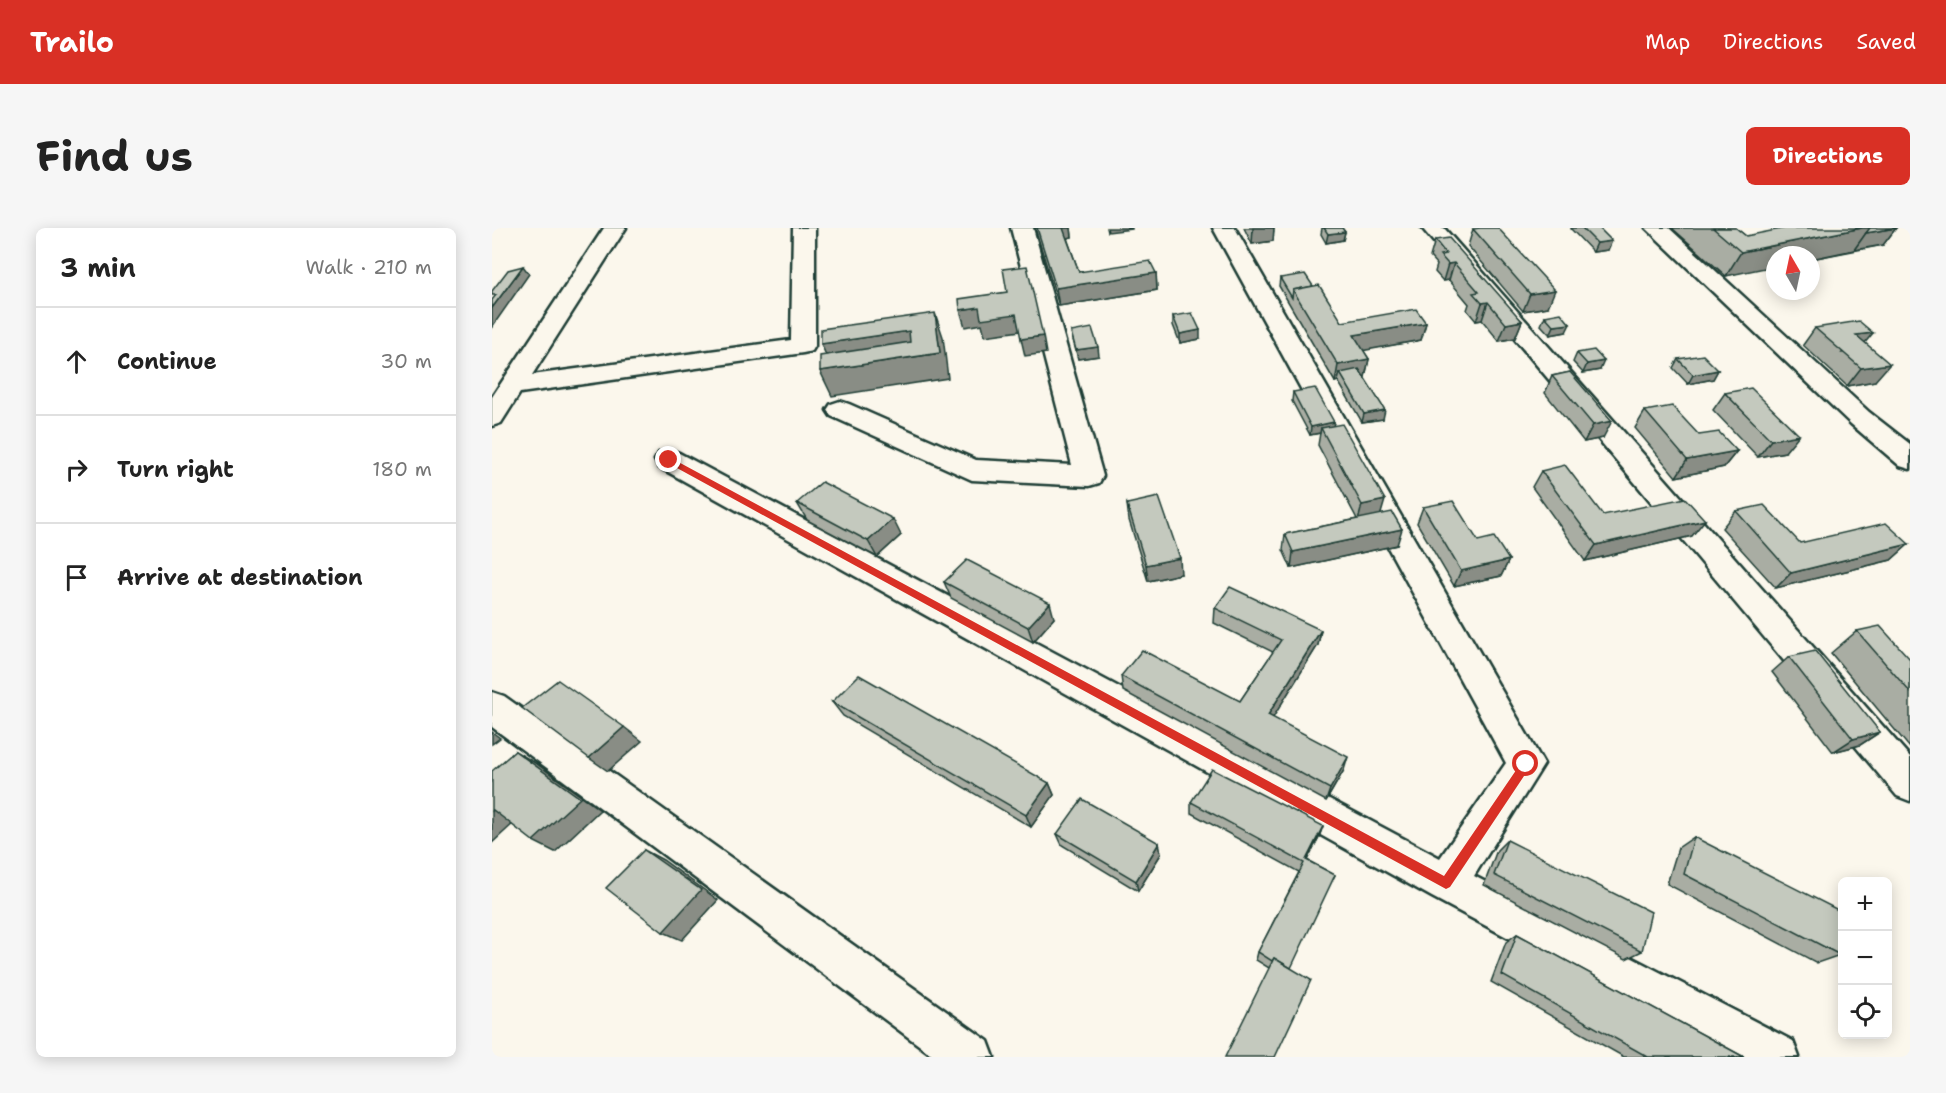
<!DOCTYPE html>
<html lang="en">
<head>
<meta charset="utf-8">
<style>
	:root { --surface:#fff; --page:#f6f6f6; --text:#222; --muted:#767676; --line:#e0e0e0; --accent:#d93025 }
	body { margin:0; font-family:"Shantell Sans",sans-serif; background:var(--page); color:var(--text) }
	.controls { position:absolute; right:18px; bottom:18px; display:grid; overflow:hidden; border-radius:9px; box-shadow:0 3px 15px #0003 }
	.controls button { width:54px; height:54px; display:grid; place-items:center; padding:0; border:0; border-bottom:2px solid var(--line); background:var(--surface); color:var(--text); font:30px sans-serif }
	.compass { position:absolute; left:1274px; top:18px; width:54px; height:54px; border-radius:50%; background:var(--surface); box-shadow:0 3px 15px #0003; rotate:351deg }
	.stop { position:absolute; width:18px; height:18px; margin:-14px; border:4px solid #d93025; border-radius:50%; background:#fff }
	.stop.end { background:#d93025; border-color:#fff; box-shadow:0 2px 6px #0008 }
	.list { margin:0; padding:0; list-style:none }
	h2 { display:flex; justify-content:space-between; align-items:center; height:78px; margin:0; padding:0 24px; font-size:26px }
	h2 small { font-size:20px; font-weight:400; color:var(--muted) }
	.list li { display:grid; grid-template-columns:39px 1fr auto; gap:18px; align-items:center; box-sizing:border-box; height:108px; padding:0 24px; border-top:2px solid var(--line) }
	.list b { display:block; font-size:22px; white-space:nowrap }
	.list em { font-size:20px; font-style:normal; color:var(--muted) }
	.icon { flex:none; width:33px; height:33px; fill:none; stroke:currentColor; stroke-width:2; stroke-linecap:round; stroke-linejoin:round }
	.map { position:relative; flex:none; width:1418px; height:829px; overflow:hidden; border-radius:9px }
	header { display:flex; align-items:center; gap:36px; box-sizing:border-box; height:84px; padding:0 30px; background:var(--accent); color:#fff }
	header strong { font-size:28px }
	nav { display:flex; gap:33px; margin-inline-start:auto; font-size:21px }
	.intro { display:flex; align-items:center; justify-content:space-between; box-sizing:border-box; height:144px; padding:0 36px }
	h1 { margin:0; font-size:42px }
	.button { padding:15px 27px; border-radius:9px; background:var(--accent); color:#fff; font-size:21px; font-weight:700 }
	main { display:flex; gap:36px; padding:0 36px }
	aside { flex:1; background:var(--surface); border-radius:9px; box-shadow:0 3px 15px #0003 }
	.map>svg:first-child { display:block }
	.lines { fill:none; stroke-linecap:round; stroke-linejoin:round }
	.minor-casing { stroke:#1f3d34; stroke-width:5 }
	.minor { fill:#fbf7ec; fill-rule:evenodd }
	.wall { fill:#a9ada3; stroke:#1f3d34; stroke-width:1.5 }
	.shaded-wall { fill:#898d85; stroke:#1f3d34; stroke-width:1.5 }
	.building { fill:#c4c9be; stroke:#1f3d34; stroke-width:1.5 }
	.route { fill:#d93025 }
</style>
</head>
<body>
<header>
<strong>Trailo</strong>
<nav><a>Map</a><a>Directions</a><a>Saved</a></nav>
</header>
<div class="intro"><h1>Find us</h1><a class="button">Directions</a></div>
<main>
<aside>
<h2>3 min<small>Walk · 210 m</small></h2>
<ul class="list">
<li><svg class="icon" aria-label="ahead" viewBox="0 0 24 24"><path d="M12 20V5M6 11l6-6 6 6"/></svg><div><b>Continue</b></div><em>30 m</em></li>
<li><svg class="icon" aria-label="right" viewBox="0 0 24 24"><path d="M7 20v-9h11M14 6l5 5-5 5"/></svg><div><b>Turn right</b></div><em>180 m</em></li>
<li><svg class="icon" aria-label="arrive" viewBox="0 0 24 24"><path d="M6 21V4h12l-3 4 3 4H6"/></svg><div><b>Arrive at destination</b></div></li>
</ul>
</aside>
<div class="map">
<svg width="1418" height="829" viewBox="0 0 1418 829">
	<rect width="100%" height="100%" fill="#fbf7ec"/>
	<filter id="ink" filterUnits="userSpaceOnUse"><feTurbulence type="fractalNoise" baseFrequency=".0167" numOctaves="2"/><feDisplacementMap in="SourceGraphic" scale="12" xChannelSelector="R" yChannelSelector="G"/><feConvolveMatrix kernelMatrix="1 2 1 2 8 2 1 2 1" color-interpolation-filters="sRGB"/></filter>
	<g filter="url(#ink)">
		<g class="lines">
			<defs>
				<g id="minor">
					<polygon points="112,0 134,0 40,147 299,112 301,0 323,0 323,118 320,123 311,125 28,165 9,195 0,198 0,169"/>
					<polygon points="519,0 541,0 611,248 607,255 597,258 480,252 339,188 335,182 339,176 348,173 357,176 484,232 580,237"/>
					<polygon points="721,0 743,0 1052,536 982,648 1301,813 1307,829 1239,829 940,669 167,239 163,232 167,225 177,222 187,225 948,630 1014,535"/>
					<polygon points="930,0 952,0 1418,529 1418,573 1405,568"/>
					<polygon points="1154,0 1177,0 1377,184 1418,216 1418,241 1408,238 1359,196"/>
					<polygon points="0,464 12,468 496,813 502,829 443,829 0,499"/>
				</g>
			</defs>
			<use href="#minor" class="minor-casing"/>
			<use href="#minor" class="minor"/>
		</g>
		<g class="wall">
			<polygon points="543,0 579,0 580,9 575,10 587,44 664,45 665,62 567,78"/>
			<polygon points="752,0 782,0 781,13 760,16"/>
			<polygon points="830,0 850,0 853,4 851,12 834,15 829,6"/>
			<polygon points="1079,0 1107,0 1116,22 1101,24 1079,1"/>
			<polygon points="1180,0 1244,0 1254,8 1404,0 1391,17 1319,31 1319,27 1234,48"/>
			<polygon points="981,1 1056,79 1031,83 976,18"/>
			<polygon points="943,12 1030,93 1023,110 1007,113 990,92 984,93 975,82 977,76 957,52 951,53 943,44 945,37 938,29"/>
			<polygon points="788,50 821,58 850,94 934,95 929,112 871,122 877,131 873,149 872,149 891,191 870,194 846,153 843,154 787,58"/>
			<polygon points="681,88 708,111 688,115 681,97"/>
			<polygon points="1053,88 1074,104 1058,107 1049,97"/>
			<polygon points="1323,100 1373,115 1383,153 1355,158 1311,117"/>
			<polygon points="579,104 607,128 586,131"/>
			<polygon points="1085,125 1108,142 1091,145 1081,134"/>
			<polygon points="1186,131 1226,142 1221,151 1196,156 1181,140"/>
			<polygon points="1078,144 1111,210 1092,214 1053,165 1060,148"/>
			<polygon points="801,164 842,194 841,197 889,286 905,317 799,340 791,322 793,306 865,291 826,217 828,205 818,207 800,173"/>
			<polygon points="1233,165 1293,224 1266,229 1221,182"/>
			<polygon points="1153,183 1207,207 1245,223 1232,239 1184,249 1143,200"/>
			<polygon points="1049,243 1111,287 1200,308 1093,333 1040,259"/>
			<polygon points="305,275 409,307 385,329 315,292"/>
			<polygon points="635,276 689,346 656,353 637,292"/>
			<polygon points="931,279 1017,332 1009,348 962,358 925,295"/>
			<polygon points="1244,283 1308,315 1417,316 1399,332 1284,360 1230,300"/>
			<polygon points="452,354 562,390 541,414 459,370"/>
			<polygon points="723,380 829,402 826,417 780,490 852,542 834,573 631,463 629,448 748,473 781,424 722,395"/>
			<polygon points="1365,403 1418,431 1418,520 1339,425"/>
			<polygon points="1297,429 1388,504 1368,517 1341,524 1280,444"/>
			<polygon points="340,474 557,555 562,567 539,599 351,488"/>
			<polygon points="699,574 831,598 827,609 815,632 843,647 777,740 764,732 766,724 807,644 699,585"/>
			<polygon points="565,606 667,615 669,626 646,663 570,617"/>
			<polygon points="1202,609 1348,727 1325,735 1175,656 1186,620"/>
			<polygon points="1015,612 1150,723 1134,731 992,657 1005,622"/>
			<polygon points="1025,706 1252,829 1132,829 999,754 1014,714"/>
		</g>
		<g class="shaded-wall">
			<polygon points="570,0 579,0 580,9 571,11"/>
			<polygon points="615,0 640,0 640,1 616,4"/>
			<polygon points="761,0 782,0 781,13 760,16"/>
			<polygon points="1370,0 1378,0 1362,22 1319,31 1319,27 1283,27 1283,38 1234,48 1249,24"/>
			<polygon points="1404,0 1391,17 1362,22 1374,5"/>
			<polygon points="853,4 851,12 834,15 836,6"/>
			<polygon points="1120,13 1116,22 1101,24 1105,15"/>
			<polygon points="962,35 957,52 951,53 956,36"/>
			<polygon points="31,38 37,46 0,99 0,80"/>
			<polygon points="664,45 665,62 567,78 564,60"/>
			<polygon points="1063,62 1056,79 1031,83 1038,66"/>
			<polygon points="996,74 990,92 984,93 990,75"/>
			<polygon points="487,79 524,86 528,103 493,108 490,96 473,99 468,82"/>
			<polygon points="443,85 451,109 456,150 340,168 328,143 448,125"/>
			<polygon points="1030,93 1023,110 1007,113 1014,96"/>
			<polygon points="934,95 929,112 858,125 862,107"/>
			<polygon points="1078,96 1074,104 1058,107 1062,98"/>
			<polygon points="708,102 708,111 688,115 688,106"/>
			<polygon points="417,103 426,127 340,140 329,116"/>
			<polygon points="1381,105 1367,122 1350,125 1364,107"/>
			<polygon points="551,108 554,125 533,128 529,111"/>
			<polygon points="606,119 607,128 586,131 584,122"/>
			<polygon points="877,131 873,149 853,152 848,145 846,153 843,154 846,137"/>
			<polygon points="1112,133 1108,142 1091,145 1095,136"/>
			<polygon points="1398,136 1383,153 1355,158 1369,140"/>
			<polygon points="1226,142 1221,151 1196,156 1201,147"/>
			<polygon points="893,182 891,191 870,194 872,186"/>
			<polygon points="1120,193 1111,210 1092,214 1101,197"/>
			<polygon points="842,194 840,203 829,200 828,205 818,207 819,199"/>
			<polygon points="1307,207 1293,224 1266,229 1279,212"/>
			<polygon points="1245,223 1232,239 1184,249 1195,232"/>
			<polygon points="893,272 888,289 866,293 870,277"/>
			<polygon points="401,291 409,307 385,329 376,313"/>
			<polygon points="1213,292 1200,308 1093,333 1104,317"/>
			<polygon points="910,301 905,317 799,340 801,324"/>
			<polygon points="1417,316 1399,332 1284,360 1299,345"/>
			<polygon points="688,330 689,346 656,353 654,337"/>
			<polygon points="1017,332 1009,348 962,358 969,343"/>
			<polygon points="558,375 562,390 541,414 536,399"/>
			<polygon points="829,402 826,417 774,501 776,487"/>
			<polygon points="132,499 150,513 116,543 97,530"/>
			<polygon points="0,504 8,510 0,516"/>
			<polygon points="1388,504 1368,517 1341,524 1361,511"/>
			<polygon points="23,523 45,536 108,582 63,624 41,613"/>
			<polygon points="856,529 852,542 834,573 838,561"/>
			<polygon points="557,555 562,567 539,599 534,587"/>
			<polygon points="1,582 24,593 0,615 0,583"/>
			<polygon points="831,598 827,609 810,642 814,632"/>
			<polygon points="667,615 669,626 646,663 644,653"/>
			<polygon points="152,622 171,632 226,672 190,712 171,704"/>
		</g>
		<g class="building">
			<polygon points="545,0 571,0 587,44 658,33 664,45 564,60"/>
			<polygon points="832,0 850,0 853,4 836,6"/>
			<polygon points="988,0 1006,0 1063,62 1038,66 981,1"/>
			<polygon points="1090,0 1107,0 1120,13 1105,15"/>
			<polygon points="1221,0 1244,0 1254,8 1294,0 1370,0 1249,24"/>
			<polygon points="1378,0 1404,0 1374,5"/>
			<polygon points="957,10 1030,93 1014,96 996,74 990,75 981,65 987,64 962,35 956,36 948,27 954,26 943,12"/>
			<polygon points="31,38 0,80 0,72 4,67 0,67 0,63 16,42"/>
			<polygon points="535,38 551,108 529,111 524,86 489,91 487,79 468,82 467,71 515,64 511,41"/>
			<polygon points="813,46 821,58 801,62 800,70 788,50"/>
			<polygon points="827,57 850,94 924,81 934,95 862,107 877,131 846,137 801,62"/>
			<polygon points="443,85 448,125 328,143 328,128 418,114 417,103 329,116 329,101"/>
			<polygon points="700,85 708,102 688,106 681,88"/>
			<polygon points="1069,85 1078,96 1062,98 1053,88"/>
			<polygon points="1367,93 1381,105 1364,107 1398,136 1369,140 1323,100"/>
			<polygon points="600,100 606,119 584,122 579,104"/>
			<polygon points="1102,122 1112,133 1095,136 1085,125"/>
			<polygon points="1211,127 1226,142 1201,147 1186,131"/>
			<polygon points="867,141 893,182 872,186 848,145"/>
			<polygon points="1078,144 1120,193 1101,197 1060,148"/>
			<polygon points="823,160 842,194 819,199 801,164"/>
			<polygon points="1259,160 1307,207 1279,212 1233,165"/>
			<polygon points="1180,178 1207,207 1227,204 1245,223 1195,232 1153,183"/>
			<polygon points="850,196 893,272 870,277 829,200"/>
			<polygon points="1073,237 1111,287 1193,270 1213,292 1104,317 1049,243"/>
			<polygon points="330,254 401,291 376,313 305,275"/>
			<polygon points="667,269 688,330 654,337 635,276"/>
			<polygon points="961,273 986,313 1002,309 1017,332 969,343 931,279"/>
			<polygon points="1272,277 1308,315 1394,295 1417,316 1299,345 1244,283"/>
			<polygon points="900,284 910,301 801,324 793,306"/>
			<polygon points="475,332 558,375 536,399 452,354"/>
			<polygon points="738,359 829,402 776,487 856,529 838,561 629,448 650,422 748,473 789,412 723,380"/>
			<polygon points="1388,398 1418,431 1418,464 1365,403"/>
			<polygon points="1323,423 1388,504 1361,511 1297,429"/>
			<polygon points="367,447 557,555 534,587 340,474"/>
			<polygon points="66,452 132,499 97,530 30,480"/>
			<polygon points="23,523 88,570 41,613 1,582 0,583 0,543"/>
			<polygon points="720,541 831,598 814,632 843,647 799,740 782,730 780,733 766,724 812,635 699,574"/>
			<polygon points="590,571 667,615 644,653 565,606"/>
			<polygon points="1202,609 1350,684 1350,715 1348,727 1192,646"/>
			<polygon points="1015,612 1159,684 1150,723 1002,647"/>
			<polygon points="152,622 209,662 171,704 114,660"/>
			<polygon points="1025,706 1252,829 1156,829 1010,747"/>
			<polygon points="782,730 819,752 783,829 733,829"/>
		</g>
	</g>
	<polygon class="route" points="174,230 179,230 952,648 1031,532 1038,532 1040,536 958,659 954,661 174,234"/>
</svg>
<div class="controls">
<button>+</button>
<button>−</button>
<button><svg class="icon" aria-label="locate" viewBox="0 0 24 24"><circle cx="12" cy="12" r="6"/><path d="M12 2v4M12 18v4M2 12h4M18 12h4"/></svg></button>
</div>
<svg class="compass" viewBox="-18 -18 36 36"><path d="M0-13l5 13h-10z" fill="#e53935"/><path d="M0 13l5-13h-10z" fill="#767676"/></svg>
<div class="stop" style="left:1034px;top:536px"></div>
<div class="stop end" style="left:177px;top:232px"></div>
</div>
</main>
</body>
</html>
